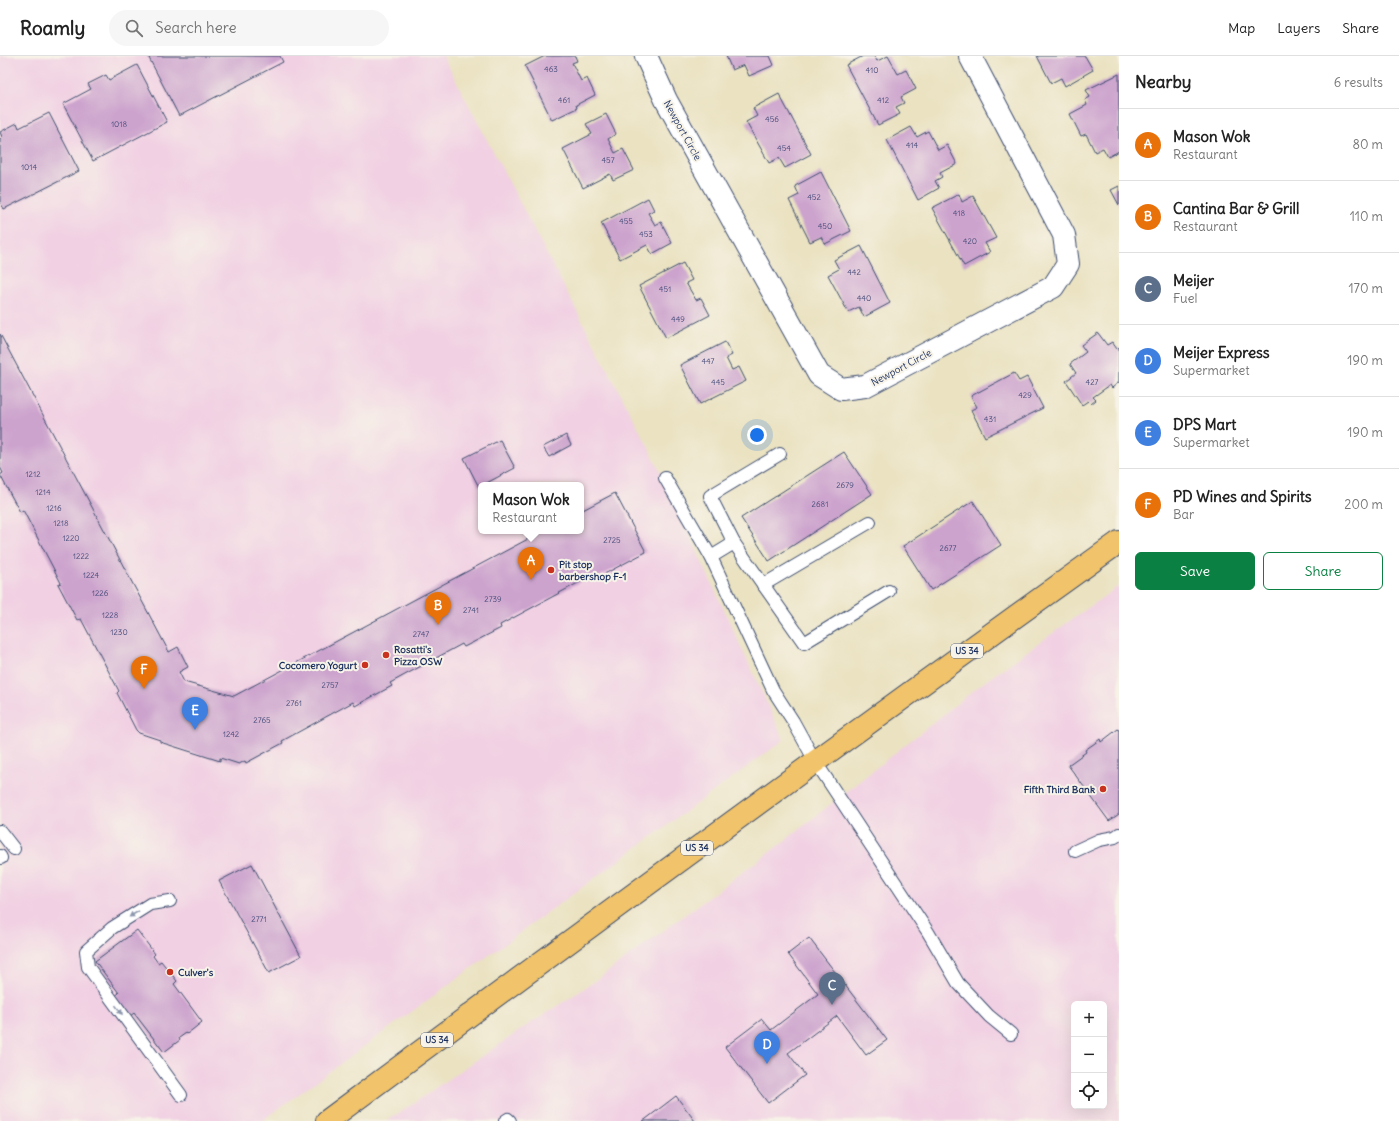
<!DOCTYPE html>
<html lang="en">
<head>
<meta charset="utf-8">
<style>
	:root { --surface:#fff; --page:#f6f6f6; --text:#222; --muted:#767676; --line:#e0e0e0; --accent:#0b8043 }
	body { margin:0; font-family:Delius,sans-serif; background:var(--page); color:var(--text) }
	.controls { position:absolute; right:12px; bottom:12px; display:grid; overflow:hidden; border-radius:6px; box-shadow:0 4px 16px #0002 }
	.controls button { width:36px; height:36px; display:grid; place-items:center; padding:0; border:0; border-bottom:1px solid var(--line); background:var(--surface); color:var(--text); font:20px sans-serif }
	.you { position:absolute; left:757px; top:379px; width:14px; height:14px; margin:-10px; border:3px solid #fff; border-radius:50%; background:#1a73e8; box-shadow:0 0 0 6px #1a73e833 }
	.badge { display:grid; place-items:center; width:26px; height:26px; border-radius:50%; background:var(--accent); color:#fff; font-size:13px; font-weight:700 }
	.pin { position:absolute; translate:-50% -33px; filter:drop-shadow(0 1px 2px #0008) }
	.pin::after { content:''; position:absolute; top:21px; width:14px; height:12px; background:inherit; clip-path:polygon(0 0,100% 0,50% 100%) }
	.popup { position:absolute; left:478px; top:426px; width:106px; height:52px; box-sizing:border-box; display:grid; place-content:center; border-radius:6px; background:var(--surface); filter:drop-shadow(0 1px 3px #0005); font-size:13px; white-space:nowrap; color:var(--muted) }
	.popup b { font-size:15px; color:var(--text) }
	.popup::after { content:''; position:absolute; left:50%; top:100%; margin-left:-8px; border:8px solid transparent; border-top-color:var(--surface) }
	.list { margin:0; padding:0; list-style:none }
	h2 { display:flex; justify-content:space-between; align-items:center; height:52px; margin:0; padding:0 16px; font-size:17px }
	h2 small { font-size:13px; font-weight:400; color:var(--muted) }
	.list li { display:grid; grid-template-columns:26px 1fr auto; gap:12px; align-items:center; box-sizing:border-box; height:72px; padding:0 16px; border-top:1px solid var(--line) }
	.list b { display:block; font-size:15px; white-space:nowrap }
	.list p { margin:0; font-size:13px; white-space:nowrap; color:var(--muted) }
	.list em { font-size:13px; font-style:normal; color:var(--muted) }
	.actions { display:flex; gap:8px; padding:12px 16px }
	.actions a { flex:1; padding:9px 0; border:1px solid var(--accent); border-radius:6px; text-align:center; font-size:14px; color:var(--accent) }
	.actions .main { background:var(--accent); color:#fff }
	.icon { flex:none; width:22px; height:22px; fill:none; stroke:currentColor; stroke-width:2; stroke-linecap:round; stroke-linejoin:round }
	.map { position:relative; flex:none; width:1119px; height:1065px; overflow:hidden }
	header { display:flex; align-items:center; gap:24px; box-sizing:border-box; height:56px; padding:0 20px; background:var(--surface); border-bottom:1px solid var(--line) }
	header strong { font-size:19px }
	nav { display:flex; gap:22px; margin-inline-start:auto; font-size:14px }
	.search { width:280px; height:36px; background:var(--page); display:flex; align-items:center; gap:10px; box-sizing:border-box; padding:0 14px; border-radius:22px; color:var(--muted); font-size:15px }
	main { display:flex }
	aside { flex:1; background:var(--surface) }
	.map>svg:first-child { display:block }
	.built { fill:#f1d0e3; fill-rule:evenodd }
	.building { fill:#cca3cd }
	.lines { fill:none; stroke-linecap:round; stroke-linejoin:round }
	.service-casing { stroke:#3a4a6d; stroke-width:14 }
	.minor-casing { stroke:#3a4a6d; stroke-width:24 }
	.primary-casing { stroke:#3a4a6d; stroke-width:24 }
	.service { stroke:#fff; stroke-width:12 }
	.minor { stroke:#fff; stroke-width:22 }
	.primary { stroke:#f1c36a; stroke-width:22 }
	.oneway { fill:#8d97ae }
	.poi-dot { fill:#c8321e; stroke:#f7f3e8; stroke-width:1.5 }
	.labels { text-anchor:middle; stroke-width:4; stroke-linejoin:round; paint-order:stroke }
	.number-label { font-size:8px; fill:#474c7a }
	.shield { fill:#f7f3e8; stroke:#5d6a87; stroke-width:1 }
	.shield-label { font-size:9px; font-weight:bold; fill:#1b2f5e }
	.street-label { font-size:10px; fill:#1b2f5e; stroke:#f7f3e8 }
	.poi-label { font-size:10px; font-weight:bold; fill:#1b2f5e; stroke:#f7f3e8; text-anchor:start }
</style>
</head>
<body>
<header>
<strong>Roamly</strong>
<div class="search"><svg class="icon" aria-label="search" viewBox="0 0 24 24"><circle cx="10" cy="10" r="6"/><path d="M15 15l6 6"/></svg>Search here</div>
<nav><a>Map</a><a>Layers</a><a>Share</a></nav>
</header>
<main>
<div class="map">
<svg width="1119" height="1065" viewBox="0 0 1119 1065">
	<rect width="100%" height="100%" fill="#f7f3e8"/>
	<filter id="ink" filterUnits="userSpaceOnUse"><feTurbulence type="fractalNoise" baseFrequency=".025" numOctaves="2"/><feDisplacementMap in="SourceGraphic" scale="8" xChannelSelector="R" yChannelSelector="G"/><feConvolveMatrix kernelMatrix="1 2 1 2 8 2 1 2 1" color-interpolation-filters="sRGB"/></filter>
	<filter id="wash" filterUnits="userSpaceOnUse"><feTurbulence type="fractalNoise" baseFrequency=".012" numOctaves="4" result="noise"/><feDisplacementMap in="SourceGraphic" scale="16" xChannelSelector="R" yChannelSelector="G"/><feGaussianBlur stdDeviation="0.9" result="paint"/><feColorMatrix in="noise" values="0 0 0 0 0 0 0 0 0 0 0 0 0 0 0 0 0 1.4 0 .05"/><feComposite in="paint" operator="in"/></filter>
	<g filter="url(#wash)">
		<rect width="100%" height="100%" fill="#eae2c1"/>
		<g class="built">
			<path d="M0 0H443L653 400 784 684 262 1065H0ZM481 429H581V475H481Z"/>
			<path d="M1119 530V1065H387L525 971 594 926 782 787 983 627ZM1074 948H1104V1050H1074Z"/>
		</g>
		<g id="blocks">
			<g class="building">
				<polygon points="154,0 280,0 283,6 179,60 149,2"/>
				<polygon points="545,0 575,0 577,5 572,7 581,25 587,22 595,39 576,49 577,52 552,64 525,10"/>
				<polygon points="726,0 770,0 774,9 749,20 744,9 732,14"/>
				<polygon points="863,0 874,0 877,5 888,0 898,18 906,14 916,33 901,41 904,47 896,51 900,58 878,69 846,9"/>
				<polygon points="1037,0 1085,0 1093,14 1065,30 1061,22 1051,27"/>
				<polygon points="137,9 167,66 93,105 63,48 91,33 88,28 106,19 109,24"/>
				<polygon points="1119,18 1119,95 1108,101 1103,92 1095,96 1086,78 1081,80 1070,58 1087,49 1085,44 1090,41 1086,34"/>
				<polygon points="779,38 811,98 785,112 779,102 769,107 746,66 757,60 753,52"/>
				<polygon points="49,57 79,115 4,153 0,146 0,83 2,81 0,76 17,67 19,72"/>
				<polygon points="606,58 616,78 608,83 615,97 623,93 634,114 613,124 610,118 583,132 563,93 592,78 586,68"/>
				<polygon points="911,71 917,81 928,75 938,94 947,89 957,108 940,117 942,121 935,125 939,132 918,144 887,84"/>
				<polygon points="821,116 851,175 825,188 821,181 810,186 789,144 799,139 795,130"/>
				<polygon points="1119,130 1119,149 1111,134"/>
				<polygon points="959,138 962,146 973,140 996,182 985,187 990,196 964,210 932,152"/>
				<polygon points="648,142 654,154 648,157 655,169 661,166 672,187 652,198 647,189 620,203 601,167"/>
				<polygon points="861,190 890,247 864,261 859,251 848,256 828,219 839,213 834,204"/>
				<polygon points="683,207 692,224 686,227 696,244 701,242 710,259 666,282 639,230"/>
				<polygon points="1098,277 1107,289 1112,286 1117,293 1119,291 1119,326 1112,332 1110,329 1093,341 1096,344 1091,348 1088,345 1082,349 1066,325 1076,317 1070,308 1086,296 1081,289"/>
				<polygon points="0,278 169,596 178,591 188,611 179,616 184,626 234,640 543,475 581,475 581,455 615,437 646,496 591,525 589,521 500,569 501,572 464,591 462,588 390,627 392,630 355,650 353,646 282,685 283,687 246,707 245,705 239,708 220,702 220,705 160,686 160,684 139,677 136,674 117,637 119,635 81,563 77,564 58,528 61,527 23,454 20,456 0,419 3,417 0,411"/>
				<polygon points="725,286 732,299 726,302 732,314 739,311 746,325 700,348 680,309"/>
				<polygon points="1014,317 1019,325 1027,321 1043,352 985,381 971,354 977,351 971,340"/>
				<polygon points="566,379 571,389 549,401 543,391"/>
				<polygon points="500,384 515,412 479,431 464,402"/>
				<polygon points="844,396 872,438 769,505 741,462"/>
				<polygon points="973,445 1001,489 931,534 903,490"/>
				<polygon points="1118,673 1119,675 1119,758 1109,765 1068,709 1086,696 1085,694 1095,687 1100,683 1101,686"/>
				<polygon points="252,808 301,900 269,917 219,825"/>
				<polygon points="137,874 155,898 153,900 158,907 161,905 177,925 174,928 202,966 187,978 186,977 179,982 180,984 164,996 134,957 129,961 114,941 119,937 95,905"/>
				<polygon points="809,882 887,984 866,999 837,960 788,997 805,1019 768,1047 725,991 762,963 771,974 818,938 788,898"/>
				<polygon points="676,1040 695,1065 643,1065 646,1063"/>
			</g>
		</g>
	</g>
	<g filter="url(#ink)">
		<use href="#blocks" fill-opacity="0" stroke="#3a4a6d" stroke-width="1"/>
		<g class="lines">
			<defs>
				<g id="service">
					<polyline points="665,422 711,501 773,634 793,665 815,705 928,876 958,927 989,960 1011,978"/>
					<polyline points="734,487 804,587 889,535"/>
					<polyline points="711,501 734,487 710,440 780,398"/>
					<polyline points="763,529 870,466"/>
					<polyline points="0,775 14,793"/>
					<polyline points="1075,795 1099,784 1115,781 1119,778"/>
					<polyline points="0,800 1,802"/>
					<polyline points="170,845 150,848 112,872 86,895 88,911 181,1039"/>
					<polyline points="505,1065 508,1063 510,1065"/>
				</g>
				<polyline id="minor" points="646,0 666,44 819,319 841,333 865,330 1053,231 1068,208 1064,179 970,0"/>
				<path id="primary" d="M327 1065C589 870 853 677 1119 486"/>
			</defs>
			<use href="#service" class="service-casing"/>
			<use href="#minor" class="minor-casing"/>
			<use href="#primary" class="primary-casing"/>
			<use href="#service" class="service"/>
			<use href="#minor" class="minor"/>
			<use href="#primary" class="primary"/>
		</g>
		<defs><path id="oneway-solid" d="M-6-.8H1V-3.2L6.5 0L1 3.2V.8H-6Z"/></defs>
		<g class="oneway">
			<use href="#oneway-solid" transform="translate(134 858) rotate(148)"/>
			<use href="#oneway-solid" transform="translate(119 954) rotate(54)"/>
		</g>
	</g>
	<g class="poi-dot">
		<circle cx="551" cy="514" r="4"/>
		<circle cx="386" cy="599" r="4"/>
		<circle cx="365" cy="609" r="4"/>
		<circle cx="1103" cy="733" r="4"/>
		<circle cx="170" cy="916" r="4"/>
	</g>
	<g class="labels">
		<g class="number-label">
			<text x="551" y="16">463</text>
			<text x="872" y="17">410</text>
			<text x="564" y="47">461</text>
			<text x="883" y="47">412</text>
			<text x="772" y="66">456</text>
			<text x="119" y="71">1018</text>
			<text x="912" y="92">414</text>
			<text x="784" y="95">454</text>
			<text x="608" y="107">457</text>
			<text x="29" y="114">1014</text>
			<text x="814" y="144">452</text>
			<text x="959" y="160">418</text>
			<text x="626" y="168">455</text>
			<text x="825" y="173">450</text>
			<text x="646" y="181">453</text>
			<text x="970" y="188">420</text>
			<text x="854" y="219">442</text>
			<text x="665" y="236">451</text>
			<text x="864" y="245">440</text>
			<text x="678" y="266">449</text>
			<text x="708" y="308">447</text>
			<text x="718" y="329">445</text>
			<text x="1092" y="329">427</text>
			<text x="1025" y="342">429</text>
			<text x="990" y="366">431</text>
			<text x="33" y="421">1212</text>
			<text x="845" y="432">2679</text>
			<text x="43" y="439">1214</text>
			<text x="820" y="451">2681</text>
			<text x="54" y="455">1216</text>
			<text x="61" y="470">1218</text>
			<text x="71" y="485">1220</text>
			<text x="612" y="487">2725</text>
			<text x="948" y="495">2677</text>
			<text x="81" y="503">1222</text>
			<text x="91" y="522">1224</text>
			<text x="100" y="540">1226</text>
			<text x="493" y="546">2739</text>
			<text x="471" y="557">2741</text>
			<text x="110" y="562">1228</text>
			<text x="119" y="579">1230</text>
			<text x="421" y="581">2747</text>
			<text x="330" y="632">2757</text>
			<text x="294" y="650">2761</text>
			<text x="262" y="667">2765</text>
			<text x="231" y="681">1242</text>
			<text x="259" y="866">2771</text>
		</g>
		<g class="shield">
			<rect x="951" y="588" width="32" height="14" rx="3"/>
			<rect x="681" y="785" width="32" height="14" rx="3"/>
			<rect x="421" y="977" width="32" height="14" rx="3"/>
		</g>
		<g class="shield-label">
			<text x="967" y="598">US 34</text>
			<text x="697" y="795">US 34</text>
			<text x="437" y="987">US 34</text>
		</g>
		<g class="street-label">
			<text transform="translate(683 74) rotate(61)" y="4">Newport Circle</text>
			<text transform="translate(901 311) rotate(-28)" y="4">Newport Circle</text>
		</g>
		<g class="poi-label">
			<text x="559" y="512">Pit stop<tspan x="559" dy="12">barbershop F-1</tspan></text>
			<text x="394" y="597">Rosatti's<tspan x="394" dy="12">Pizza OSW</tspan></text>
			<text x="357" y="613" text-anchor="end">Cocomero Yogurt</text>
			<text x="1095" y="737" text-anchor="end">Fifth Third Bank</text>
			<text x="178" y="920">Culver's</text>
		</g>
	</g>
</svg>
<div class="controls">
<button>+</button>
<button>−</button>
<button><svg class="icon" aria-label="locate" viewBox="0 0 24 24"><circle cx="12" cy="12" r="6"/><path d="M12 2v4M12 18v4M2 12h4M18 12h4"/></svg></button>
</div>
<div class="you"></div>
<div class="pin badge" style="left:531px;top:524px;background:#e8710a">A</div>
<div class="popup"><b>Mason Wok</b>Restaurant</div>
<div class="pin badge" style="left:438px;top:569px;background:#e8710a">B</div>
<div class="pin badge" style="left:832px;top:949px;background:#5c6f8a">C</div>
<div class="pin badge" style="left:767px;top:1008px;background:#3f7fe0">D</div>
<div class="pin badge" style="left:195px;top:674px;background:#3f7fe0">E</div>
<div class="pin badge" style="left:144px;top:633px;background:#e8710a">F</div>
</div>
<aside>
<h2>Nearby<small>6 results</small></h2>
<ul class="list">
<li><span class="badge" style="background:#e8710a">A</span><div><b>Mason Wok</b><p>Restaurant</p></div><em>80 m</em></li>
<li><span class="badge" style="background:#e8710a">B</span><div><b>Cantina Bar &amp; Grill</b><p>Restaurant</p></div><em>110 m</em></li>
<li><span class="badge" style="background:#5c6f8a">C</span><div><b>Meijer</b><p>Fuel</p></div><em>170 m</em></li>
<li><span class="badge" style="background:#3f7fe0">D</span><div><b>Meijer Express</b><p>Supermarket</p></div><em>190 m</em></li>
<li><span class="badge" style="background:#3f7fe0">E</span><div><b>DPS Mart</b><p>Supermarket</p></div><em>190 m</em></li>
<li><span class="badge" style="background:#e8710a">F</span><div><b>PD Wines and Spirits</b><p>Bar</p></div><em>200 m</em></li>
</ul>
<div class="actions"><a class="main">Save</a><a>Share</a></div>
</aside>
</main>
</body>
</html>
